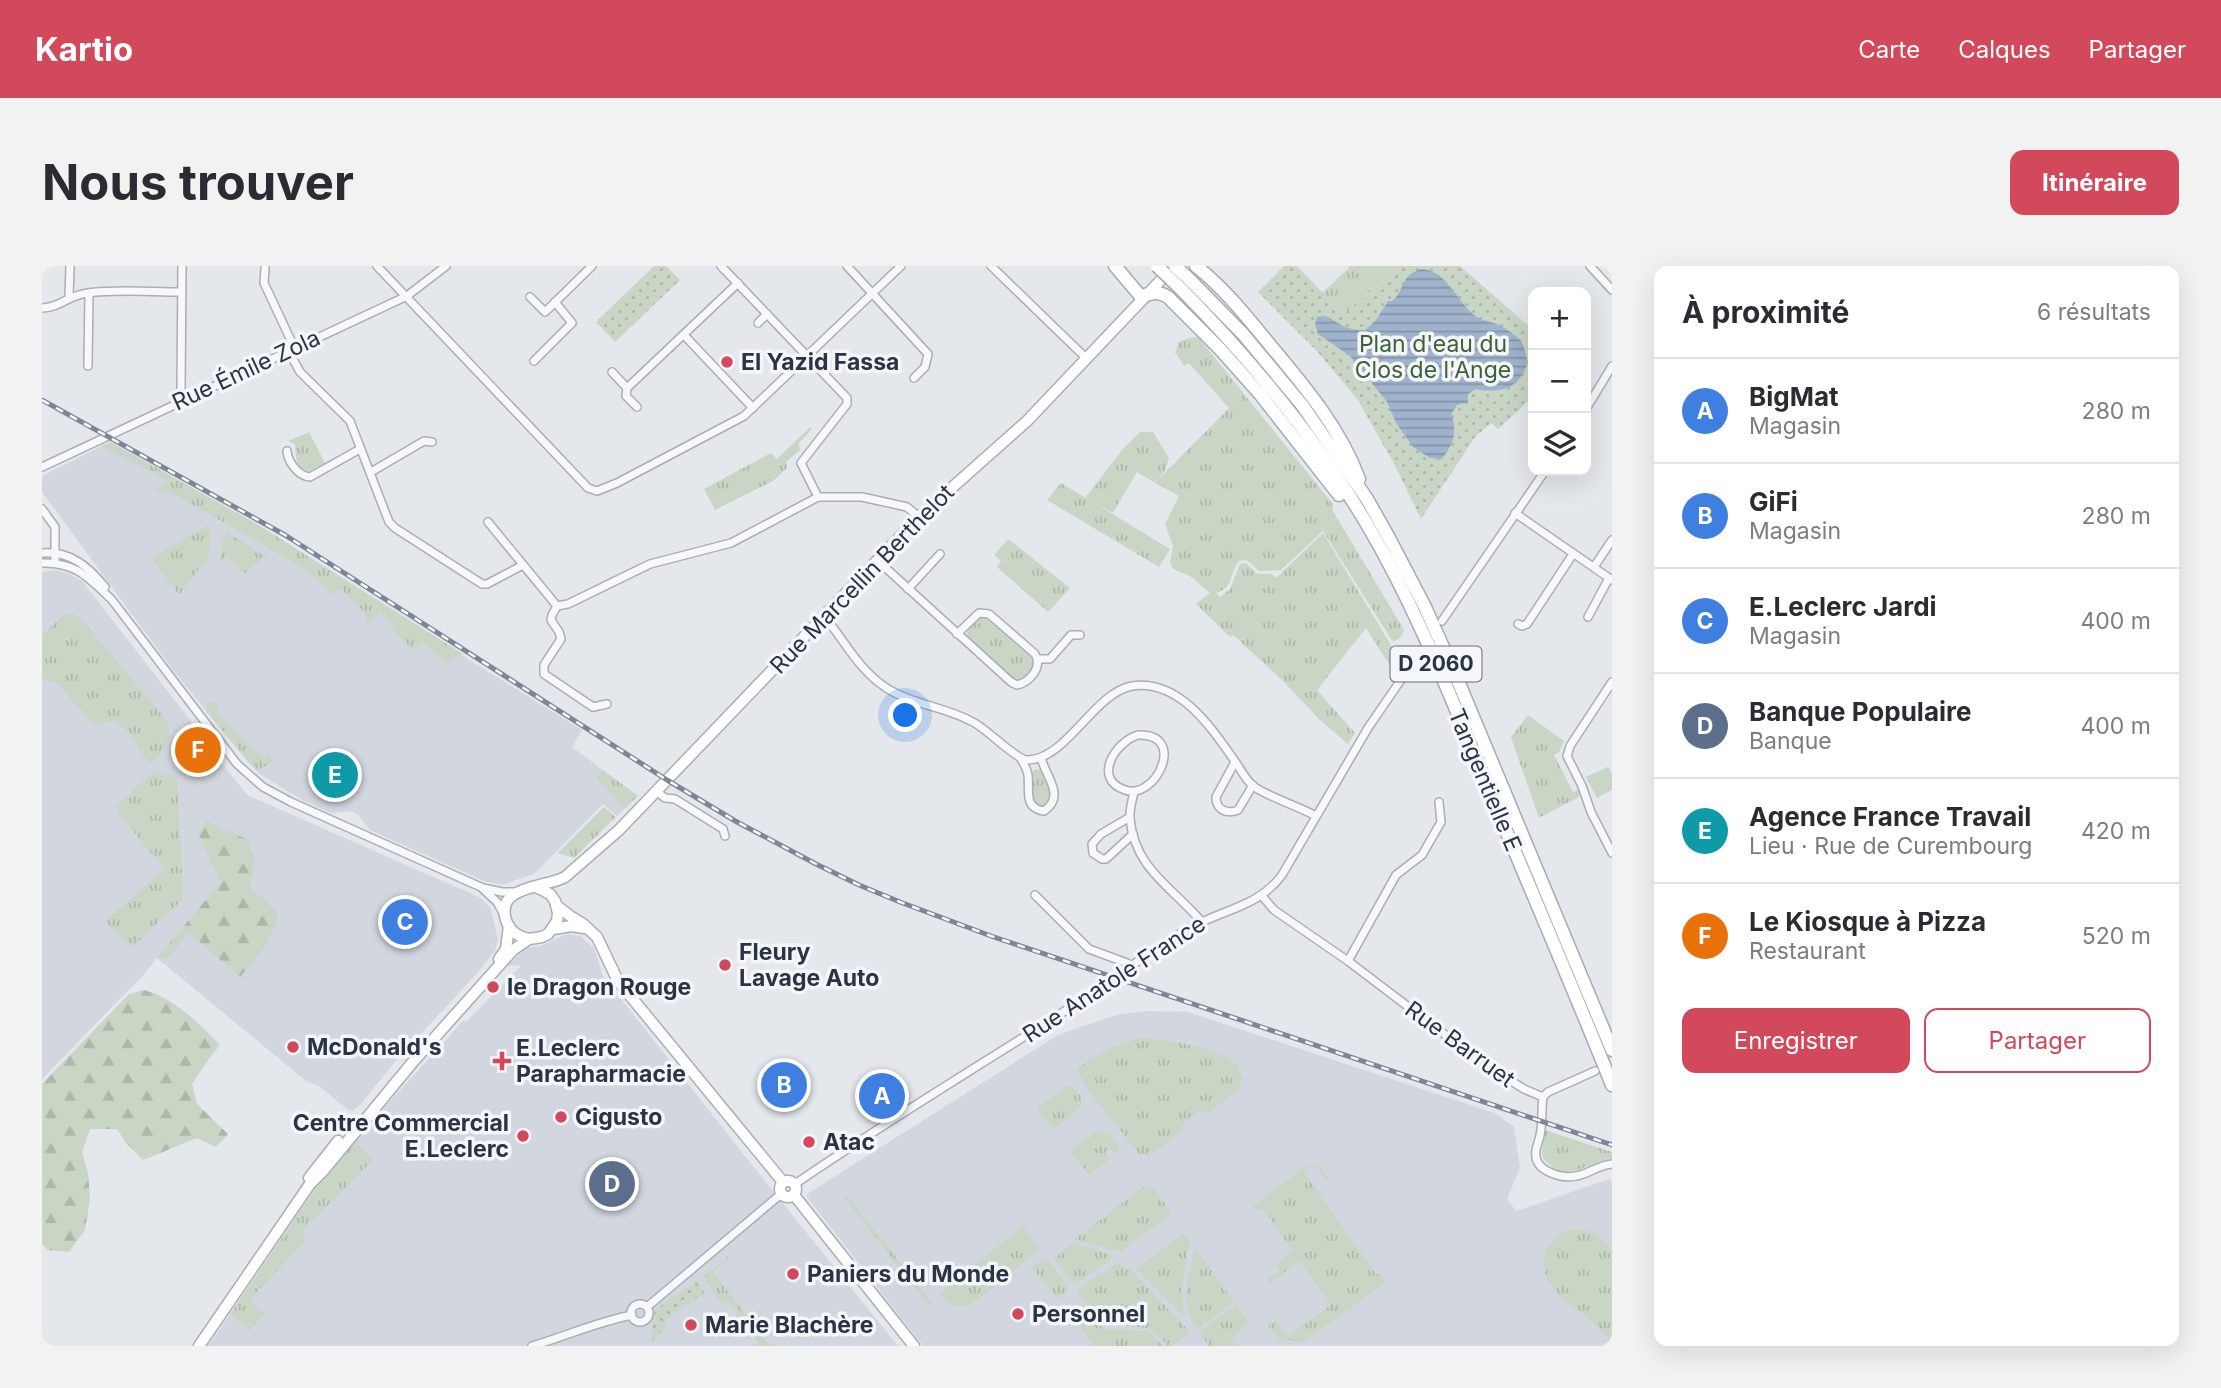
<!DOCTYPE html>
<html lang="fr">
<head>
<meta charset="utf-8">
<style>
	:root { --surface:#fff; --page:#f2f2f3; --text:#2b2b33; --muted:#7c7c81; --line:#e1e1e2; --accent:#d1495b }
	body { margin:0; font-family:Inter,sans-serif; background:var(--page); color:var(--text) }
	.controls { position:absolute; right:21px; top:21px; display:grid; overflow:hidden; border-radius:14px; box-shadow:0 7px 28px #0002 }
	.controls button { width:63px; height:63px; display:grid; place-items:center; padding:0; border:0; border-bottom:2px solid var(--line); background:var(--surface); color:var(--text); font:35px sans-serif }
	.you { position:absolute; left:864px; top:450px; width:24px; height:24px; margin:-18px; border:5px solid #fff; border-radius:50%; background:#1a73e8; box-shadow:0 0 0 10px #1a73e833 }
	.badge { display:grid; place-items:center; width:46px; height:46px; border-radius:50%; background:var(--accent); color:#fff; font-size:23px; font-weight:700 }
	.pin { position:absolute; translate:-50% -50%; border:4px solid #fff; box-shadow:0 2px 7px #0006 }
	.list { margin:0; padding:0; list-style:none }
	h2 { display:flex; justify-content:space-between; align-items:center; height:91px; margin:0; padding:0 28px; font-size:30px }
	h2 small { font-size:23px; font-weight:400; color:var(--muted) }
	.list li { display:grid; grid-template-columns:46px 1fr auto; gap:21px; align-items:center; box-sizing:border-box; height:105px; padding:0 28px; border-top:2px solid var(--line) }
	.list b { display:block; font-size:26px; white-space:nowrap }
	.list p { margin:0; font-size:23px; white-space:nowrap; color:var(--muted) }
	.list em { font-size:23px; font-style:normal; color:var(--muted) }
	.actions { display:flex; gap:14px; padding:21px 28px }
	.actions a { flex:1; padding:16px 0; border:2px solid var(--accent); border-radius:14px; text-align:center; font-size:24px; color:var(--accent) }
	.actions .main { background:var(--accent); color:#fff }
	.icon { flex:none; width:38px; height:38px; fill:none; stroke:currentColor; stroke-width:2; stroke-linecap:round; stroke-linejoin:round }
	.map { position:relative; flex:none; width:1570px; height:1080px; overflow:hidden; border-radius:14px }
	header { display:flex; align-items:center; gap:42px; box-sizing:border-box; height:98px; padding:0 35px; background:var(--accent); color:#fff }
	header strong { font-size:33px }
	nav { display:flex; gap:38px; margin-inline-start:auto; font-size:24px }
	.intro { display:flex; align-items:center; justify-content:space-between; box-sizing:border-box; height:168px; padding:0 42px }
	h1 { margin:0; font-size:49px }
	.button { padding:18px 32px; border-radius:14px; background:var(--accent); color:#fff; font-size:24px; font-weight:700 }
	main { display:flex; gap:42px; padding:0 42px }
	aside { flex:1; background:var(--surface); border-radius:14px; box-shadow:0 7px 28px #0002 }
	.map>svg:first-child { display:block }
	.built { fill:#d2d6de }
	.grass { fill:url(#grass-tufts) }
	.forest { fill:url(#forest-firs) }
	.park { fill:url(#park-dots) }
	.water { fill:url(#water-rules) }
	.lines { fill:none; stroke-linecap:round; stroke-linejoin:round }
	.street-casing { stroke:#a9aeb7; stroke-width:10 }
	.secondary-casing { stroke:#a9aeb7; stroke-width:13 }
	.primary-casing { stroke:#a3abb8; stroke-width:15 }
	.street { stroke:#f7f8fa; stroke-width:7 }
	.secondary { stroke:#fff; stroke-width:10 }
	.primary { stroke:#fff; stroke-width:12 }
	.rail-casing { stroke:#7d8696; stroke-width:5 }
	.rail { stroke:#f4f6f9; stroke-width:2.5; stroke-dasharray:8; stroke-linecap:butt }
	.primary-bridge-casing { stroke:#a3abb8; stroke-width:15; stroke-linecap:butt }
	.primary-bridge { stroke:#fff; stroke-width:12 }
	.poi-dot { fill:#d1495b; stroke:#f4f6f9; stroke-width:2.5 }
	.labels { text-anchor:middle; stroke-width:7; stroke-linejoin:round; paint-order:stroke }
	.shield { fill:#f4f6f9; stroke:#676e7b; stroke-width:2 }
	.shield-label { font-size:21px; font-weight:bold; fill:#2b3445 }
	.park-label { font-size:23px; fill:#3f6138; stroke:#f4f6f9 }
	.poi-label { font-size:23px; font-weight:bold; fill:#2b3445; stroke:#f4f6f9; text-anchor:start }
	.street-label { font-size:23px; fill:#2b3445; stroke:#f4f6f9 }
</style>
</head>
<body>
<header>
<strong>Kartio</strong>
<nav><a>Carte</a><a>Calques</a><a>Partager</a></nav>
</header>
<div class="intro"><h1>Nous trouver</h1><a class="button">Itinéraire</a></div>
<main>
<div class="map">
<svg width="1570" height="1080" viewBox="0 0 1570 1080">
	<defs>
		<pattern id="grass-tufts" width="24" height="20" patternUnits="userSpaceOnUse" patternTransform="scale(1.75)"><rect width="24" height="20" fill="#c9d6c5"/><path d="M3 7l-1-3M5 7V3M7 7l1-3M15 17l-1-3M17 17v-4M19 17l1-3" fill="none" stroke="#adb8ab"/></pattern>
		<pattern id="forest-firs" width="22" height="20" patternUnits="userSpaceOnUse" patternTransform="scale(1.75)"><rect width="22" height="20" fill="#c9d6c5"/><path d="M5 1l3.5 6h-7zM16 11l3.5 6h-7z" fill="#adb8ab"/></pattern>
		<pattern id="park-dots" width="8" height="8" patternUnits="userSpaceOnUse" patternTransform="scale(1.75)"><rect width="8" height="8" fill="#c9d6c5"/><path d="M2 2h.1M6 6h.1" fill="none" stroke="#adb8ab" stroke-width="1.8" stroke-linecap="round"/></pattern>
		<pattern id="water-rules" width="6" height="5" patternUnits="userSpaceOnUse" patternTransform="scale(1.75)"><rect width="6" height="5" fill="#9fb4cc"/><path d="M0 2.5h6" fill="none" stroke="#8293a7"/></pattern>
	</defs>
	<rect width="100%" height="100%" fill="#e4e7ec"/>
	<g class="built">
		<polygon points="64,178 211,259 540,464 530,481 596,530 575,550 561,538 492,608 459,619 442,615 328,564 316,549 309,545 289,547 262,535 219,509 205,495 131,404 0,226 0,210"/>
		<polygon points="13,304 25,307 40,315 162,472 161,474 205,529 439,632 449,643 456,674 453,685 437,705 352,797 318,839 311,845 306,844 277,820 264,815 115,692 103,707 0,813 0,306"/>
		<polygon points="524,668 538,670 552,682 561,710 706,894 856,1080 166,1080 276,919 312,875 421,755 424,756 479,700 466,699 484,682 499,680"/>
		<polygon points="1104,745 1146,746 1453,847 1472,861 1478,902 1465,933 1474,945 1568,913 1570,918 1570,1080 881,1080 765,931 765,928 1016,769 1074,749"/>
	</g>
	<g class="grass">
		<polygon points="1306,0 1357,0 1303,47 1298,45 1280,27 1307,2"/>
		<path d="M1156 71 1290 237 1291 245 1362 364 1360 370 1351 376 1281 265 1239 304 1217 305 1205 294 1197 295C1186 308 1194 320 1174 327L1178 331 1188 323 1198 298 1204 297 1215 308H1229L1234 312 1281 267 1361 399 1354 409 1324 362 1275 424 1313 467 1306 478 1277 453 1239 413 1191 369 1188 371 1154 338 1168 327 1148 310 1131 303 1128 296 1131 280 1123 258 1137 230 1113 217 1187 142 1147 97 1142 100 1133 86 1137 76 1148 72Z"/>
		<polygon points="768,161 770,163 757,177 758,184 744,196 745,202 731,215 673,244 662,223 729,187 735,193"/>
		<path d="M267 166 283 197 268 205C253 204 254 191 253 178L246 175Z"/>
		<polygon points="1098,166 1111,166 1127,192 1123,205 1113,217 1095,206 1071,247 1054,238 1128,283 1117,301 1005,234 1019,217 1049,235 1044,231 1081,183"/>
		<polygon points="69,176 215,258 421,388 403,397 396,389 379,376 371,384 350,363 353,360 338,346 326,357 322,346 298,322 291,329 262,302 128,226 112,224 126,215 60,180"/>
		<polygon points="166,259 169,268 165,297 156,304 137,329 109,292"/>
		<path d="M187 268 223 290C218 296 209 301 203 307L185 291 177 297 182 270Z"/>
		<polygon points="966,273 1028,322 1006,346 955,301 959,295 952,289"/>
		<path d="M28 347 38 351 124 454C132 473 123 484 110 497L105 496C97 482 86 460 70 454L56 460 50 458 15 417 4 415 0 411V369L22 349Z"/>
		<polygon points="937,350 943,350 950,354 992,394 992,401 980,415 976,416 971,414 925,371 926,362"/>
		<polygon points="173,436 178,441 174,447 222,492 227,487 232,495 215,505 164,445 166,437"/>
		<polygon points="1486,449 1522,475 1517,486 1512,489 1531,526 1537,523 1537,531 1497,552 1469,471"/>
		<polygon points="1566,501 1570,508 1570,524 1555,532 1544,511"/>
		<path d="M998 503 1009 525 1007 535 999 541C986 535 986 515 992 504Z"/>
		<polygon points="114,504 135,512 141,633 91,680 85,678 63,655 123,603 75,546 77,536"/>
		<polygon points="561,504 596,530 583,543 554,512"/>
		<polygon points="562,541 574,551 532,592 516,587"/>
		<path d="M1101 772C1132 775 1168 780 1195 798L1200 814 1196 824 1166 847 1157 845 1142 857 1140 865 1107 890 1101 888 1098 889 1046 824 1036 806 1037 802C1059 785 1073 778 1101 772Z"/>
		<path d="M1027 819C1056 836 1026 852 1011 863L994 842Z"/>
		<path d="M1503 864 1570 886V893C1547 894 1529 917 1508 899 1503 895 1500 892 1500 886 1500 878 1503 871 1503 864Z"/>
		<polygon points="1055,865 1068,867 1078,881 1073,888 1068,882 1063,886 1068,893 1047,909 1028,885"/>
		<polygon points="312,875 331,894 259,966 265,974 208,1033 222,1048 208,1064 188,1048 276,919"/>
		<polygon points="1267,898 1277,899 1288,914 1285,915 1275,902 1268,901 1262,907 1334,1008 1339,1009 1343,1017 1261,1076 1237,1073 1226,1060 1234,1054 1246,1070 1289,1039 1258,995 1227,1018 1225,1014 1238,1005 1234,998 1251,985 1220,942 1214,945 1211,940"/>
		<polygon points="1101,921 1113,924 1128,945 1128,949 1078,986 1033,973"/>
		<polygon points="801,930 805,930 890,1036 889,1042"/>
		<path d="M981 960 996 982 992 988C980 998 938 1035 926 1039 914 1042 904 1036 897 1028Z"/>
		<path d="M1529 963C1549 962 1560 969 1570 986V1076C1561 1067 1552 1057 1542 1049 1533 1042 1524 1037 1516 1028 1494 1004 1496 976 1529 963Z"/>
		<polygon points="1141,968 1148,974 1139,1025 1142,1051 1094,1003"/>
		<polygon points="1029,977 1073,990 1032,1019 1012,993"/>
		<path d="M1153 981 1192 1036 1156 1063C1135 1036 1147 1010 1153 981Z"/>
		<polygon points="689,988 690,990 671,1006 728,1080 717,1080 711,1069 705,1073 690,1053 696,1048 686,1035 680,1039 661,1011"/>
		<polygon points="1002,992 1005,993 1027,1022 1026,1025 1016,1033 991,1003 992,999"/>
		<polygon points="1075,997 1089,1004 1148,1066 1130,1080 1126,1080 1113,1066 1106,1062 1062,1058 1035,1027 1037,1023"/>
		<polygon points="1194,1039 1207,1057 1189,1072 1194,1080 1167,1080 1157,1066"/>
		<polygon points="1046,1046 1062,1063 1107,1066 1121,1080 1053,1080 1033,1055"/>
	</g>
	<g class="forest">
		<path d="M164 555 209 575 208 583 213 591 208 623 226 635 236 649C230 676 216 691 198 711L147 667 125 693 115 692 179 616 156 568Z"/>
		<path d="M102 724C132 732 157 757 178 779L166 794 150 818 155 838 186 868 174 881 155 872 101 894 84 877 75 863H48L40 886 46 907 48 933 43 964 27 986 6 984 0 978V818L87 728Z"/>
	</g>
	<g class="park">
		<polygon points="612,0 624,0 638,14 573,76 554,56"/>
		<polygon points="1242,0 1255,0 1298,45 1303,47 1357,0 1418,0 1489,62 1491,60 1491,131 1456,163 1449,157 1433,171 1379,253 1352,198 1316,134 1274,84 1216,26"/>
		<path d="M655 1015 664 1030 661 1032 659 1029 626 1052 621 1065 609 1077C611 1068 608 1054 613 1045 618 1039 647 1021 655 1015Z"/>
	</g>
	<path class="water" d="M1380 3C1405 5 1414 34 1432 49 1440 55 1448 55 1457 59 1463 62 1475 70 1479 75 1483 81 1483 89 1486 96 1477 122 1461 128 1434 123L1426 128V136L1415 139 1409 148C1416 167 1411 178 1400 193L1388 192 1371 181 1354 157 1345 136 1308 90 1276 68 1273 58 1275 51C1286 48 1288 53 1298 58 1305 63 1314 64 1323 64L1334 54 1346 35H1350C1364 24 1357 9 1380 3Z"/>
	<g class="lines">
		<defs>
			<g id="street">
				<polyline points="140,0 139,124 142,134"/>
				<polyline points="335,0 546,222 555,225 575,217 702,150 859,0"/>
				<polyline points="679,0 805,132 805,138 759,197 776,231"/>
				<polyline points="805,0 886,88 883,101 872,112"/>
				<polyline points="949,0 1044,92"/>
				<polyline points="1548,0 1570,24"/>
				<polyline points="223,2 222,17 252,81"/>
				<polyline points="27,31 28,0"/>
				<polyline points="488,31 503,46 550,0"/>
				<path d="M0 42C18 42 26 29 46 27 76 23 109 26 139 26"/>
				<polyline points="716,57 725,48"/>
				<polyline points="642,69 711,142"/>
				<polyline points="246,84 258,106 308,155 347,256 353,262 440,318 445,318 481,299"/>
				<polyline points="492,95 530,57 513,36"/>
				<polyline points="46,100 47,27"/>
				<polyline points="570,106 585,122"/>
				<polyline points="595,141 584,130 585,122 696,17"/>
				<polyline points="1544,143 1570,100"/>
				<path d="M245 185C246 196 256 210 268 211L318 183"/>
				<polyline points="0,201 365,30 404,0"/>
				<polyline points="329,206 382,175 390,176"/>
				<polyline points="0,243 13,261 13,297"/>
				<polyline points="1473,247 1570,314"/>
				<polyline points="446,256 515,340"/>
				<path d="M0 287C28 285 46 300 63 321"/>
				<path d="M835 294 969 416 975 419C988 416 1001 401 993 388L947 348 937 347 915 368"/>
				<path d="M0 297C34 296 47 312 70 334L195 498 221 521 249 536 441 622 460 626H474"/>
				<polyline points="1552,301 1570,274"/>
				<polyline points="866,323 898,288"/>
				<polyline points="515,340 526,338 608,298 689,277 776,231 820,231 865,241 877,251"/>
				<polyline points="515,340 510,349 509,354 517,366 519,373 502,399 502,408 551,441 565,438"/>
				<path d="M782 350C803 375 817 405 846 423 872 439 904 441 931 456 950 467 964 485 983 494 1024 496 1051 427 1090 420 1137 413 1169 461 1192 494 1198 502 1203 513 1211 520 1224 530 1258 541 1274 550"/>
				<polyline points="1546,351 1567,312"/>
				<polyline points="1400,355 1503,205"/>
				<polyline points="1476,358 1480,360 1485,358 1531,288"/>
				<polyline points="996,393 1008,393 1029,369 1038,369"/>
				<polyline points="1570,416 1528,480 1525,490 1540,520 1549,546 1570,587"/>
				<path d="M1096 469C1146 467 1114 535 1083 524 1050 513 1073 476 1096 469Z"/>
				<path d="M979 493C982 498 985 503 986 509 988 525 981 542 1002 545 1024 530 1004 511 999 492"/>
				<path d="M1193 496 1174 531C1174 543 1184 549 1196 544L1211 519"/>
				<polyline points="614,525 623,532 633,533 681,563 683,570"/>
				<path d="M1092 526C1090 535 1087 545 1088 553 1093 603 1130 621 1159 655"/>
				<polyline points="1088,551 1059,568 1050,578 1051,587 1060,593 1064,593 1091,568"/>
				<polyline points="441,623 455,636 462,649"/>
				<polyline points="993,629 1047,683 1085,697 1089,701"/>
				<path d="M1220 630 1232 644 1306 695 1439 796 1482 823 1501 831C1499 844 1501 857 1498 869 1497 877 1492 883 1494 891 1496 906 1521 913 1534 910 1547 908 1556 899 1570 898"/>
				<polyline points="1306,695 1354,609 1380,589 1399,556 1397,536"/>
				<polyline points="1501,831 1506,826 1553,805"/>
				<path d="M753 918C842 857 935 801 1026 743 1065 718 1101 690 1141 666 1175 644 1215 643 1240 609L1326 462 1378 386"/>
				<circle cx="598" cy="1047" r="9"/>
				<polyline points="605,1041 739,928"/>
				<path d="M490 1080C524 1070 555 1056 590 1049"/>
			</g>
			<g id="secondary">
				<polyline points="514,639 528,650 541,658 555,671 576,715 741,916"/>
				<polyline points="511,663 529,660 542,662"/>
				<path d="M487 673C477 671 469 666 465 657 450 619 504 622 523 611L577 564 877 251 985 155 1118 15"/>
				<polyline points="457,693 464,683 467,660"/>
				<polyline points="267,912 296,875"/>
				<circle cx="746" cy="923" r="8"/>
				<polyline points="752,929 872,1080"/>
				<polyline points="157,1080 268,918 281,905 370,797 471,684 487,673 500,671 506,668 515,655 516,647 513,635 508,628 494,621"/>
			</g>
			<g id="primary">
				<polyline points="1073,0 1100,32"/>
				<path d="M1154 0C1182 22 1205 51 1228 79 1263 121 1298 162 1317 213"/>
				<polyline points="1148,14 1201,68 1260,139 1325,233 1347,272 1383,341 1414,410 1570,784"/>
				<path d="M1139 23C1210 95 1275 173 1326 260 1375 343 1409 432 1446 521 1487 620 1530 719 1570 819"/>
				<path d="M1103 29C1113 26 1118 26 1126 31L1178 83 1218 128 1297 229"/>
			</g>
		</defs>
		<use href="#street" class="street-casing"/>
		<use href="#secondary" class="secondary-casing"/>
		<use href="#primary" class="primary-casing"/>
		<use href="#street" class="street"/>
		<use href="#secondary" class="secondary"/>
		<use href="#primary" class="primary"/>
		<defs>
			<polyline id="rail" points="0,134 243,269 625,514 695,556 774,598 817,619 858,636 949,670 1570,879"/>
		</defs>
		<use href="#rail" class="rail-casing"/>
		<use href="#rail" class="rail"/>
		<defs>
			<g id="primary-bridge">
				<polyline points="1115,0 1139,23"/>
				<polyline points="1133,0 1148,14"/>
			</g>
		</defs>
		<use href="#primary-bridge" class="primary-bridge-casing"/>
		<use href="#primary-bridge" class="primary-bridge"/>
	</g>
	<g class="poi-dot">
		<circle cx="685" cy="96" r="7"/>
		<circle cx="683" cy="699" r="7"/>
		<circle cx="451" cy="721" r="7"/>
		<circle cx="251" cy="781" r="7"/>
		<path d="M456.5 784.5h7v7h7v7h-7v7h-7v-7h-7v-7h7z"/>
		<circle cx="519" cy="851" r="7"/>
		<circle cx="481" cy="870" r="7"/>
		<circle cx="767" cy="876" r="7"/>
		<circle cx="751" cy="1008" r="7"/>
		<circle cx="976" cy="1048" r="7"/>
		<circle cx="649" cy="1059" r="7"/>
	</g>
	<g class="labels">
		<rect class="shield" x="1348.5" y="380.5" width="91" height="35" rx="5"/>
		<g class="shield-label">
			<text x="1394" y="405">D 2060</text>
		</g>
		<g class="park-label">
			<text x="1391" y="86">Plan d'eau du<tspan x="1391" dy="26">Clos de l'Ange</tspan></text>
		</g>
		<g class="poi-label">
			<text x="699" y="104">El Yazid Fassa</text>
			<text x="697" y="694">Fleury<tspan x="697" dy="26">Lavage Auto</tspan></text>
			<text x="465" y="729">le Dragon Rouge</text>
			<text x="265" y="789">McDonald's</text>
			<text x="474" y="790">E.Leclerc<tspan x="474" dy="26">Parapharmacie</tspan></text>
			<text x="533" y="859">Cigusto</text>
			<text x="467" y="865" text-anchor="end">Centre Commercial<tspan x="467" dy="26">E.Leclerc</tspan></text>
			<text x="781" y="884">Atac</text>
			<text x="765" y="1016">Paniers du Monde</text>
			<text x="990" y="1056">Personnel</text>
			<text x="663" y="1067">Marie Blachère</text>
		</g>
		<g class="street-label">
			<text transform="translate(204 104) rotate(-25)" y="8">Rue Émile Zola</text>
			<text transform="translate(820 313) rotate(-46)" y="8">Rue Marcellin Berthelot</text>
			<text transform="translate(1443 514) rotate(67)" y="8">Tangentielle E</text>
			<text transform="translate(1072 713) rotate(-33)" y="8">Rue Anatole France</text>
			<text transform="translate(1418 778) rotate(36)" y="8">Rue Barruet</text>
		</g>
	</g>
</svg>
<div class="controls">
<button>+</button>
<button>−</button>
<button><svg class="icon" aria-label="layers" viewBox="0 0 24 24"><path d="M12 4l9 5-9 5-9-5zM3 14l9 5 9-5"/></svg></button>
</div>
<div class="you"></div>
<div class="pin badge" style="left:840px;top:830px;background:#3f7fe0">A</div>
<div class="pin badge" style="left:742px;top:819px;background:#3f7fe0">B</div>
<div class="pin badge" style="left:363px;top:656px;background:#3f7fe0">C</div>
<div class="pin badge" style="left:570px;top:918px;background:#5c6f8a">D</div>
<div class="pin badge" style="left:293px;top:509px;background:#0f9aa8">E</div>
<div class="pin badge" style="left:156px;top:484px;background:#e8710a">F</div>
</div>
<aside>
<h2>À proximité<small>6 résultats</small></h2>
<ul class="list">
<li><span class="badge" style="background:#3f7fe0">A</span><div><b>BigMat</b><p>Magasin</p></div><em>280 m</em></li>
<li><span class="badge" style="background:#3f7fe0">B</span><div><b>GiFi</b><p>Magasin</p></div><em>280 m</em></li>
<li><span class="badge" style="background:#3f7fe0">C</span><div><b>E.Leclerc Jardi</b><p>Magasin</p></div><em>400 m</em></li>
<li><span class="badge" style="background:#5c6f8a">D</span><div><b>Banque Populaire</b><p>Banque</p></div><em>400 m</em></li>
<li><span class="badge" style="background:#0f9aa8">E</span><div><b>Agence France Travail</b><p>Lieu · Rue de Curembourg</p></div><em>420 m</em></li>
<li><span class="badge" style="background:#e8710a">F</span><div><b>Le Kiosque à Pizza</b><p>Restaurant</p></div><em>520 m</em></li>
</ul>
<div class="actions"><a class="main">Enregistrer</a><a>Partager</a></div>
</aside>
</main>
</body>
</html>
